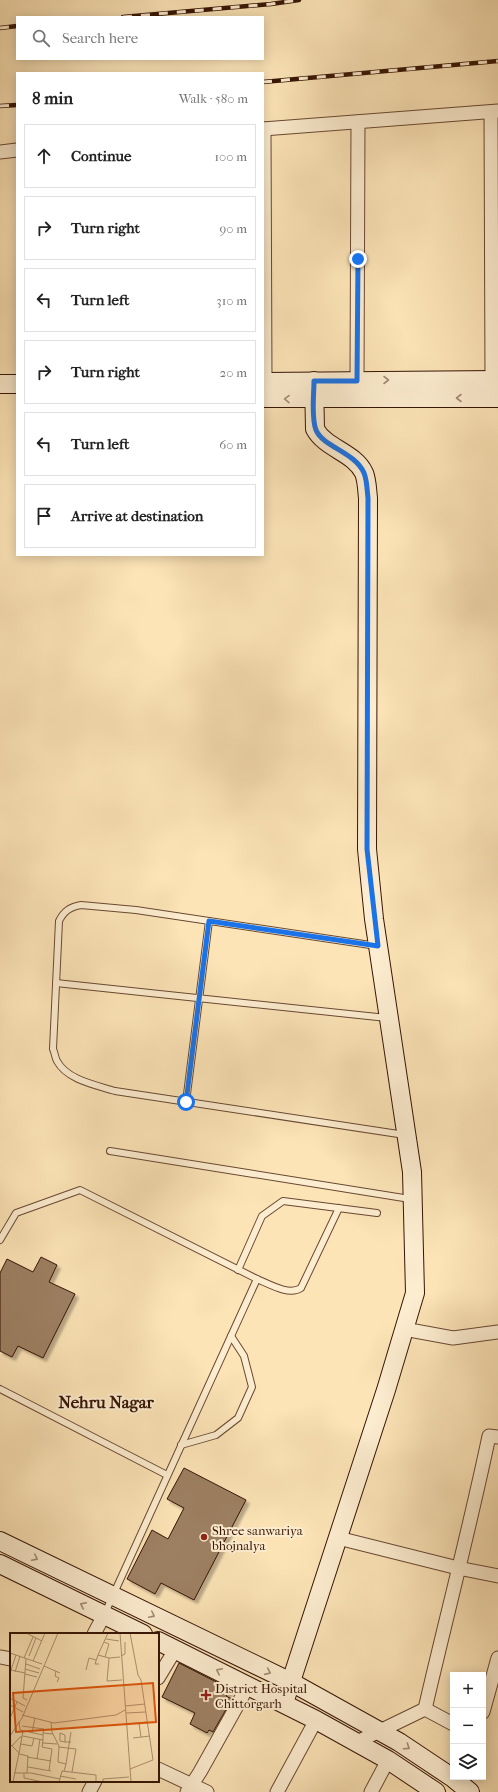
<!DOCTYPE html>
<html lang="en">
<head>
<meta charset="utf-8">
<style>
	:root { --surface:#fff; --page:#f6f6f6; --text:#222; --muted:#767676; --line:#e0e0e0 }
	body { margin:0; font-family:"IM FELL French Canon",serif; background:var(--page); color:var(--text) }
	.controls { position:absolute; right:12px; bottom:12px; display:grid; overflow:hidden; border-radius:0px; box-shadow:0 2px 10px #0003 }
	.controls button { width:36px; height:36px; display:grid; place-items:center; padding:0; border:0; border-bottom:1px solid var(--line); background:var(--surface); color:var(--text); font:20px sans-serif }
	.stop { position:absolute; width:12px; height:12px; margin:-9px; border:3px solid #1a73e8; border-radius:50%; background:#fff }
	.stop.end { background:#1a73e8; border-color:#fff; box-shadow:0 1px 4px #0008 }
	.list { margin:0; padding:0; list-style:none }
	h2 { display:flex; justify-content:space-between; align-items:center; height:52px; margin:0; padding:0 16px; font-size:17px }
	h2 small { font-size:13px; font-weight:400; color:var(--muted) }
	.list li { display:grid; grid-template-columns:26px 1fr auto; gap:12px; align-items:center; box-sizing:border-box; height:64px; margin:0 8px 8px; padding:0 8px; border:1px solid var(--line); border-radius:0px }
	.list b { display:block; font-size:15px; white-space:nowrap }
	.list em { font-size:13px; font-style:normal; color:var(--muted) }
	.icon { flex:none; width:22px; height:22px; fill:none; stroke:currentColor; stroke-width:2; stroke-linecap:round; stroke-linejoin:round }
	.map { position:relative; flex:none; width:498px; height:1792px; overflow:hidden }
	.search { position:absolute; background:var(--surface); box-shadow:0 2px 10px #0003; left:16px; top:16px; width:248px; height:44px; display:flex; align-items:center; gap:10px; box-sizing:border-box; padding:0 14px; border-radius:0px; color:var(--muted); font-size:15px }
	.panel { position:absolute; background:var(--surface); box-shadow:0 2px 10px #0003; left:16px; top:72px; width:248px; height:484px; border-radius:0px }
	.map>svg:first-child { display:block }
	.building { fill:#9d8062; stroke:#361405; filter:url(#shadow) }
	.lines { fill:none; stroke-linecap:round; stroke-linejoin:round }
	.lane-casing { stroke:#684832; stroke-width:8 }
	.street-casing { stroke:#684832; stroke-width:15 }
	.secondary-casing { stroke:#361405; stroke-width:20 }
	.lane { stroke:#fdedd0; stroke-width:6 }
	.street { stroke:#fdedd0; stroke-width:13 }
	.secondary { stroke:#fdedd0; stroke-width:18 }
	.rail-casing { stroke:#361405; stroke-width:4.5 }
	.rail { stroke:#fdedd0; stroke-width:3; stroke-dasharray:9; stroke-linecap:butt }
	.oneway { stroke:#a38b75 }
	.route { stroke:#1a73e8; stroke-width:5 }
	.poi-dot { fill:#8f2418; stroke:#fdedd0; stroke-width:1.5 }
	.labels { text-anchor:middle; stroke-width:4; stroke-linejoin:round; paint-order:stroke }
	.poi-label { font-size:13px; fill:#361405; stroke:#fdedd0; text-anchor:start }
	.district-label { font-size:17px; font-weight:bold; fill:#361405; stroke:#fdedd0 }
	.inset-road { fill:none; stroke:#ad9170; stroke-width:1 }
	.view { fill:#df560c; fill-opacity:0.15; stroke:#df560c; stroke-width:2 }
	.inset-edge { fill:none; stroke:#361405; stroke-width:2 }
</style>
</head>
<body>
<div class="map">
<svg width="498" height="1792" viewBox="0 0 498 1792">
	<defs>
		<filter id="shadow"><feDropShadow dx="3.5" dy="3.5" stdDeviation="1" flood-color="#0004"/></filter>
	</defs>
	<rect width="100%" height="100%" fill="#fce4b7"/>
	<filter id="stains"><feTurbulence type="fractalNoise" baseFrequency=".005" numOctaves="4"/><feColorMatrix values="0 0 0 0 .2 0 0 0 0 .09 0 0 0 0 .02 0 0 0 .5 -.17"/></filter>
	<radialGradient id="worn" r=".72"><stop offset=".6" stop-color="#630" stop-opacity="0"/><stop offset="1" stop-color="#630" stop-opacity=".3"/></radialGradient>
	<g class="building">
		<polygon points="41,1257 57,1265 49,1282 75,1294 43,1358 18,1346 12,1357 0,1351 0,1273 7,1259 33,1272"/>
		<polygon points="184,1468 246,1500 194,1600 161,1583 155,1594 127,1579 152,1530 168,1539 184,1508 167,1499"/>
		<polygon points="179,1663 230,1689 226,1696 232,1699 213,1732 209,1730 207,1733 190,1724 195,1713 162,1697"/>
	</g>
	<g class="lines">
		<defs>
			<g id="lane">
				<path d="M377 946 136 910 81 905C70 907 64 911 59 921L53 1049C55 1053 55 1058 57 1061 67 1080 96 1085 115 1091L405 1135"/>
				<polyline points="56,983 387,1018"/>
				<polyline points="186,1102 209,921"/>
				<polyline points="110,1151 410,1199"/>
				<polyline points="0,1240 16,1213 80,1190 257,1279 105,1613"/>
				<polyline points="238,1270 262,1216 283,1201 377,1213"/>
				<path d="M257 1279C269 1284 289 1296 301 1288L339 1208"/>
				<polyline points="0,1389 167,1475"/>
				<polyline points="181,1445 216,1435 238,1418 252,1387 244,1356 231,1336"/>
			</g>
			<g id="street">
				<polyline points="491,112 492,380"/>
				<polyline points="263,129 498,111"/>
				<polyline points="264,129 265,382"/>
				<polyline points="0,152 17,150"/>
				<polyline points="357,381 358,122"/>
				<polyline points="404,1329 453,1338 498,1332"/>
				<polyline points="338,1538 458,1568 498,1576"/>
				<polyline points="94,1634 104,1615"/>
				<polyline points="0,1657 11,1659"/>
				<polyline points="158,1678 175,1650"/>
				<path d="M425 1709C446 1618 470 1527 489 1436L498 1437"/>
				<polyline points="483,1712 498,1658"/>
				<polyline points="357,1742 425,1709 453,1724"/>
				<polyline points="158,1769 207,1792"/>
				<polyline points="89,1792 95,1781"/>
				<polyline points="187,1792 200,1772 248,1686"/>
				<polyline points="277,1792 316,1720"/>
				<polyline points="371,1792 388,1760"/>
			</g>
			<g id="secondary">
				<polyline points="263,382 498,380"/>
				<polyline points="0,384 17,384"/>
				<polyline points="263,398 498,398"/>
				<polyline points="0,1541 291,1682 399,1742 453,1778 470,1792"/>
				<polyline points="0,1564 143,1634"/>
				<polyline points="158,1641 316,1720 388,1760 436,1792"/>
				<path d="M284 1703 386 1390 415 1293 412 1172 374 919 367 849 368 498C367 490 367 480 364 473 354 452 326 449 315 429L314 381"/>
			</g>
		</defs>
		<use href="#lane" class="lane-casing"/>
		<use href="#street" class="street-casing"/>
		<use href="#secondary" class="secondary-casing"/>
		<use href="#lane" class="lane"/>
		<use href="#street" class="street"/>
		<use href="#secondary" class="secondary"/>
		<defs>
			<g id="rail">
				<polyline points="123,17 271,4 299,0"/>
				<polyline points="0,28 17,26"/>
				<polyline points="263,82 498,61"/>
				<polyline points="0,106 17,105"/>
			</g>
		</defs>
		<use href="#rail" class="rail-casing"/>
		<use href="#rail" class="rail"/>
	</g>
	<defs><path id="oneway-chevron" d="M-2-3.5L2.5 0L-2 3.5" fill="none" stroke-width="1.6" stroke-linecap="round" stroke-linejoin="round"/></defs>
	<g class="oneway">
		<use href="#oneway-chevron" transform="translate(386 380)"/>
		<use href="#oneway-chevron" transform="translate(459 398) rotate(180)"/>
		<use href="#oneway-chevron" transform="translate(287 399) rotate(-179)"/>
		<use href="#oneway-chevron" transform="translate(35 1558) rotate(26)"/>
		<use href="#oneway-chevron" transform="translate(83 1605) rotate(-154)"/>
		<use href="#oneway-chevron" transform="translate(152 1615) rotate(26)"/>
		<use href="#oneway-chevron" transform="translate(219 1671) rotate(-154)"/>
		<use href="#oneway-chevron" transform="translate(268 1672) rotate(24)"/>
		<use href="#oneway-chevron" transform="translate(407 1747) rotate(34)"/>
	</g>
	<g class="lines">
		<path class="route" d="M186 1102 209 921 378 946 367 849 368 498C367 490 367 480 364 473 355 452 323 447 316 430 311 418 314 394 314 381H357L358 259"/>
	</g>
	<g class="poi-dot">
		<circle cx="204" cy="1537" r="4"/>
		<path d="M204 1689h4v4h4v4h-4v4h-4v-4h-4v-4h4z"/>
	</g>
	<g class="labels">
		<g class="poi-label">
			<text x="212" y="1535">Shree sanwariya<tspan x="212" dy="15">bhojnalya</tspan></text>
			<text x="215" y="1693">District Hospital<tspan x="215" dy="15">Chittorgarh</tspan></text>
		</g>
		<g class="district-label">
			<text x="106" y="1408">Nehru Nagar</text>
		</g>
	</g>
	<g transform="translate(10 1633)">
		<rect width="149" height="149" fill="#fce4b7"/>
		<path class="inset-road" d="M98 0 88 22 99 25 110 24M110 0 121 149M120 0 128 42 131 47 143 127 120 136M18 1 32 8M96 6 109 8M94 9 99 11 95 24M0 20 32 31M88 22 85 31H89M19 23 26 5M111 23 115 21V9M14 25 23 4M99 25 97 48 112 47M16 26 13 65 17 67M23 28 35 0M16 31 30 36M34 33 50 40M15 36 29 40M1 37 6 22M76 37 79 25 86 27M46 38 45 43 49 45 47 49M5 39 10 23M0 41 1 37 15 40M15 41 27 44M0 65 15 73M0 72 13 79M115 73 135 71M116 80 136 79M12 82 44 90 106 82 115 77M0 85 7 69M9 88 10 97 33 102M41 89 42 99 49 113 48 129 56 131 54 138M129 90 131 104M117 91 137 89M12 93 34 96 33 100M22 99 25 85M0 103 12 85 48 0M13 103 33 107V100L43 101M123 105 140 103M33 107 32 114 42 116 39 137M55 109 50 108V100L55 102V109H61M33 110 47 111M0 111 9 120 3 149M11 111 22 113 24 105M2 113 10 104H12M49 114 66 116 62 139M9 120 13 98M9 121 18 123 17 140M17 124 41 128M27 126 30 106M56 131 61 99M18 134 41 138M4 140H21L50 146M14 140V145L33 149M50 143 66 146M49 149 52 138 86 142V149M93 149V146L119 144"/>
		<path class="view" d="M143 50 146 89 6 99 3 60Z"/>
		<rect width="149" height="149" class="inset-edge"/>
	</g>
	<rect width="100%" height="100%" filter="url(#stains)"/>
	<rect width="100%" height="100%" fill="url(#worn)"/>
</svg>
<div class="controls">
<button>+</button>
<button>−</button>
<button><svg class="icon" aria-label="layers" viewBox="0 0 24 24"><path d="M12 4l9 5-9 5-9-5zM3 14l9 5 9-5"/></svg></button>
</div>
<div class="stop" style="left:186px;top:1102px"></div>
<div class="stop end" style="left:358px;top:259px"></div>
<div class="search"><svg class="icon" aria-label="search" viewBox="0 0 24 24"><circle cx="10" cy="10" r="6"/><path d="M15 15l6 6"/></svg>Search here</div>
<section class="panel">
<h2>8 min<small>Walk · 580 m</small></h2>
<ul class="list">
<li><svg class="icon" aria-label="ahead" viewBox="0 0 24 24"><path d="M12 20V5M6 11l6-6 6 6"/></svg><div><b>Continue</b></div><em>100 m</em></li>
<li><svg class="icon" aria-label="right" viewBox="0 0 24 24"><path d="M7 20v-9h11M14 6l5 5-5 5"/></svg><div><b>Turn right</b></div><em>90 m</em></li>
<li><svg class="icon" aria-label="left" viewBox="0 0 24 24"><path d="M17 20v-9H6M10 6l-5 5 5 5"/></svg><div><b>Turn left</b></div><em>310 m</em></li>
<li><svg class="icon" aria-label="right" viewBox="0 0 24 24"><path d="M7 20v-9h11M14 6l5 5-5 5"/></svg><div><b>Turn right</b></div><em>20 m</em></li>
<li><svg class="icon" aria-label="left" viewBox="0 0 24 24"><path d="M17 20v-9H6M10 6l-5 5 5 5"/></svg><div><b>Turn left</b></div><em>60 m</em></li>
<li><svg class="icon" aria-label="arrive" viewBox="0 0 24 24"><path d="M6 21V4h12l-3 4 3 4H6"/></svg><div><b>Arrive at destination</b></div></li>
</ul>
</section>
</div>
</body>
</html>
